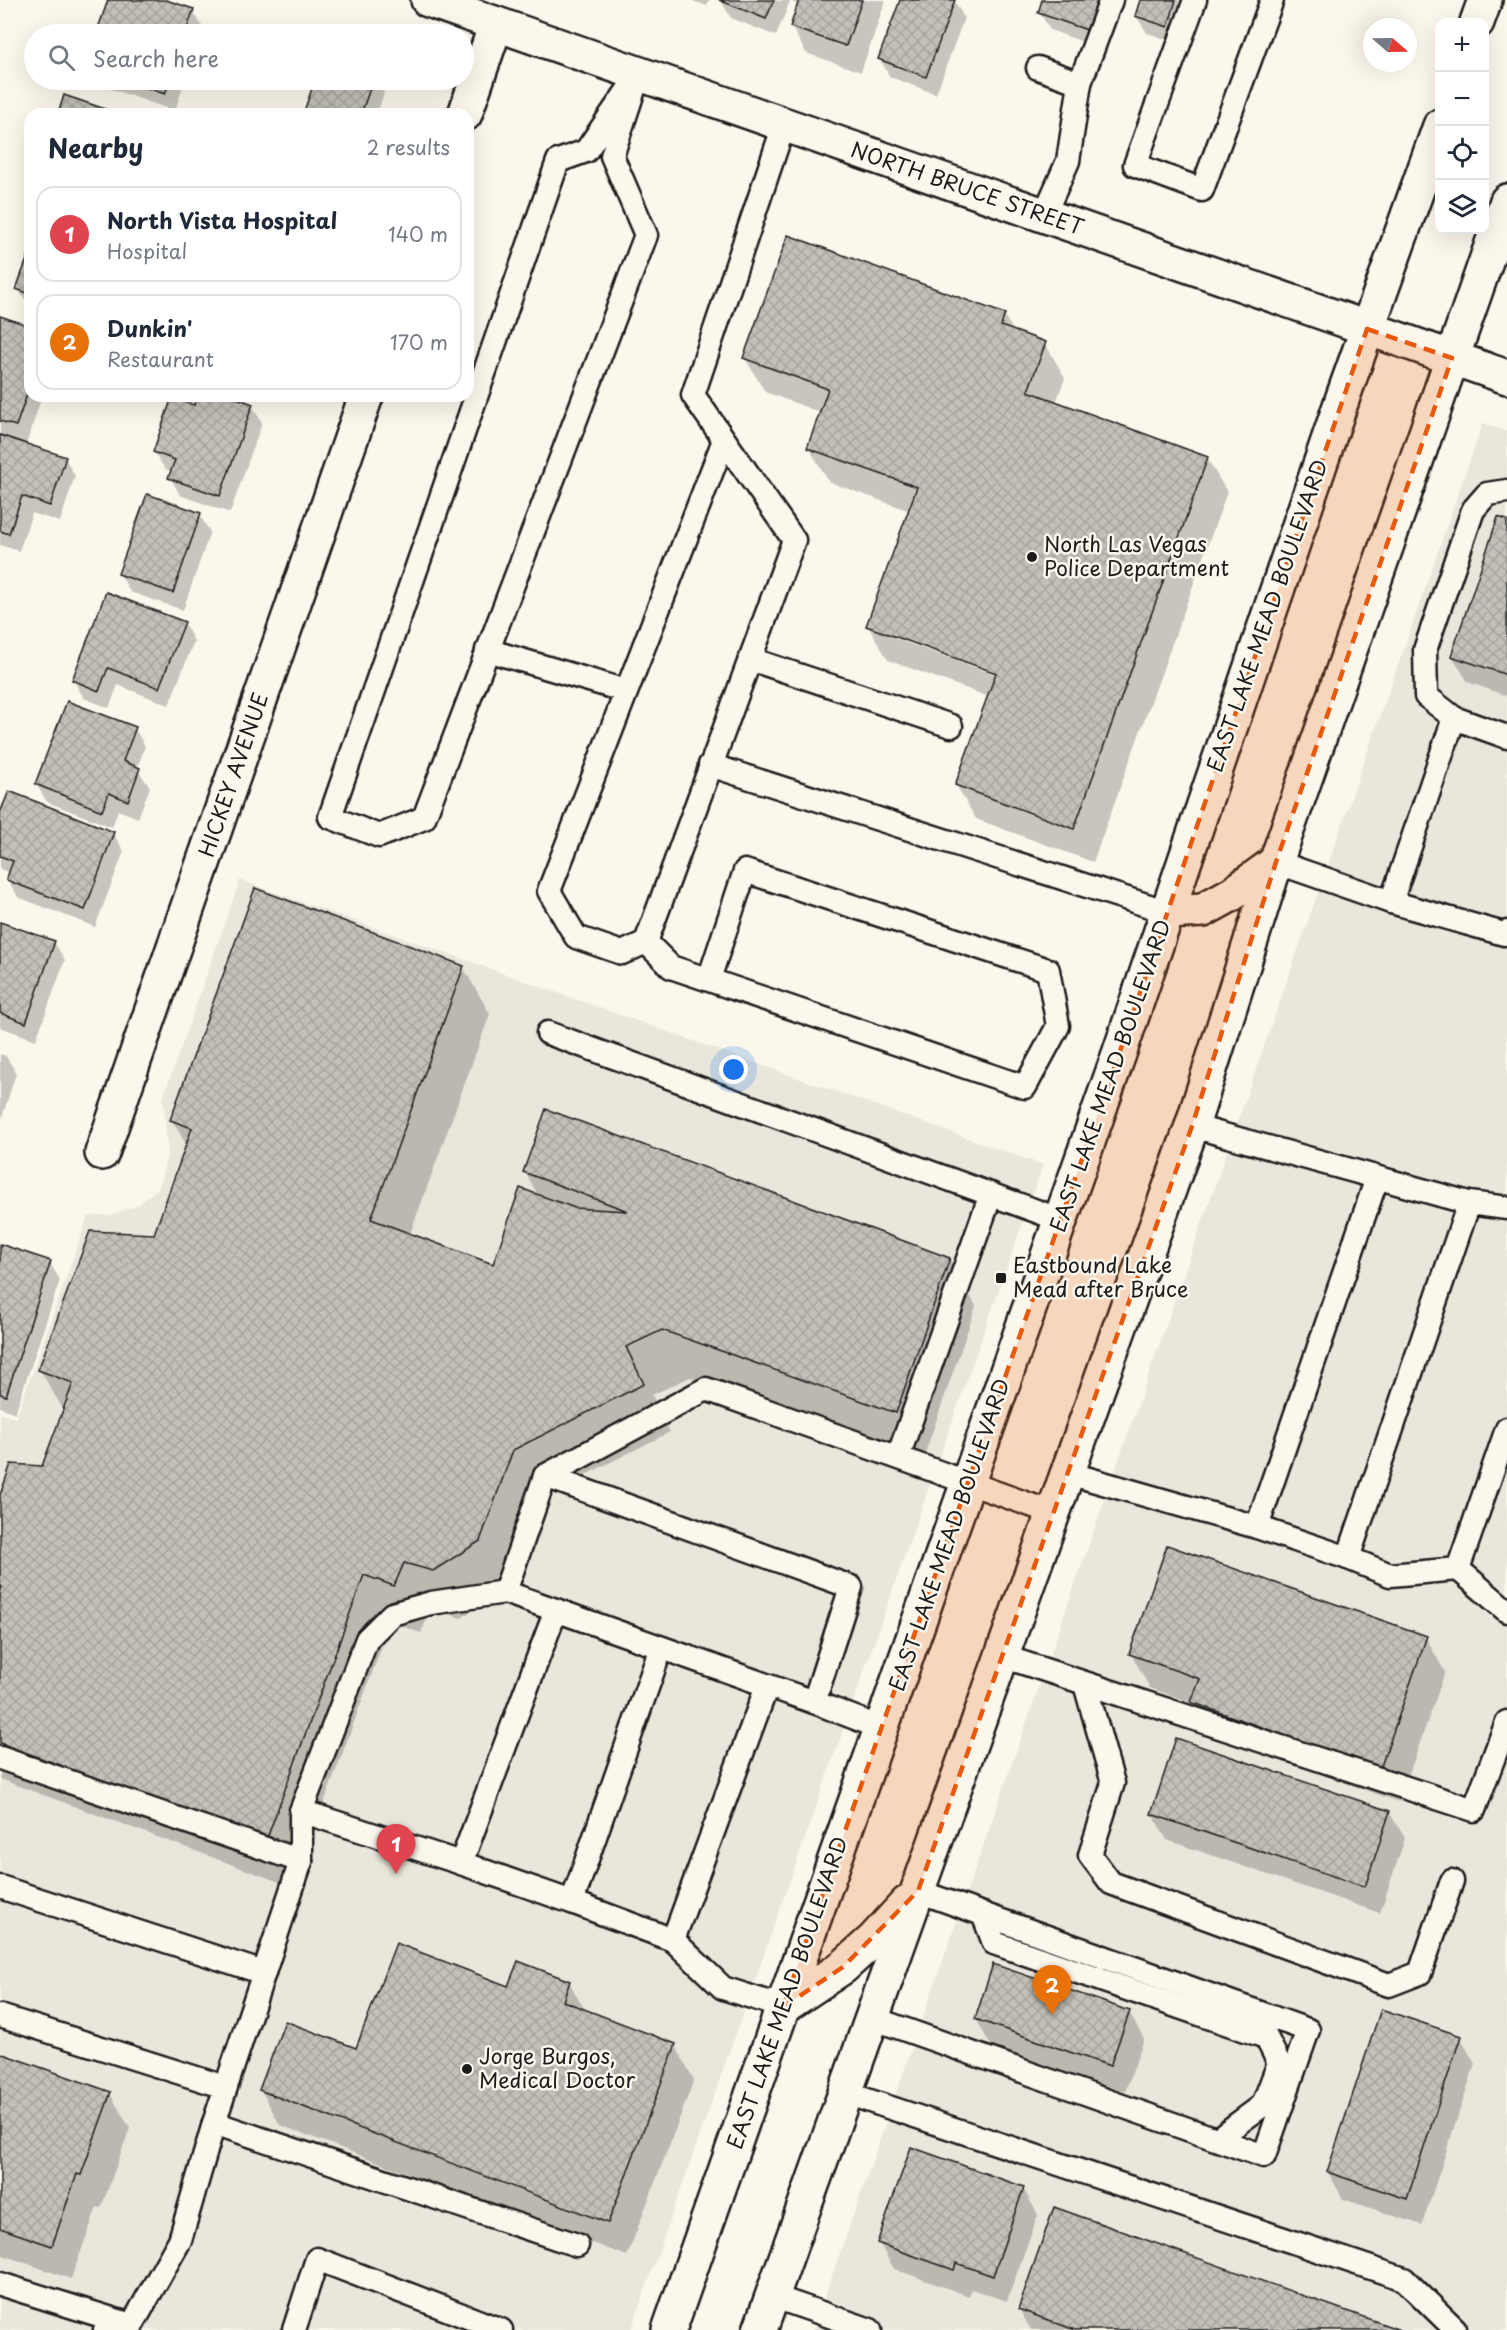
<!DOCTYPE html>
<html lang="en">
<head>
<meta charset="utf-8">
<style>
	:root { --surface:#fff; --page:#f6f6f7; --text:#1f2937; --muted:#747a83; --line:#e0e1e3; --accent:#0b8043 }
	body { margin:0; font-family:"Playpen Sans",sans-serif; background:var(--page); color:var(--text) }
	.controls { position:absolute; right:18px; top:18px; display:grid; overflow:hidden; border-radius:12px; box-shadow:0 6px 24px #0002 }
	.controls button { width:54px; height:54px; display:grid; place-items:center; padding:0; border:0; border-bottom:2px solid var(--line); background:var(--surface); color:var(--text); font:30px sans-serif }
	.compass { position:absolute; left:1363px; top:18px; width:54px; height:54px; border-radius:50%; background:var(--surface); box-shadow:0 6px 24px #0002; rotate:110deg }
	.you { position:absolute; left:734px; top:1070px; width:21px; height:21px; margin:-15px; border:4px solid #fff; border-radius:50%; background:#1a73e8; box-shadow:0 0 0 9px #1a73e833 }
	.badge { display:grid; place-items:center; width:39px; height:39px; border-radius:50%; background:var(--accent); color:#fff; font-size:20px; font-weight:700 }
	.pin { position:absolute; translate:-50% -50px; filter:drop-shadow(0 2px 3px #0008) }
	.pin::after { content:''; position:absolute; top:32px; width:21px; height:18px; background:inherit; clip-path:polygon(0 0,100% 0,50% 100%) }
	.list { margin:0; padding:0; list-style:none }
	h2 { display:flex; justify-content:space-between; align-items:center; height:78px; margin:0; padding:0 24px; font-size:26px }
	h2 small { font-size:20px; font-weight:400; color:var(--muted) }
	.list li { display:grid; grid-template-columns:39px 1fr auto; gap:18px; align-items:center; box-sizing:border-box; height:96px; margin:0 12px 12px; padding:0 12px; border:2px solid var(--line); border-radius:18px }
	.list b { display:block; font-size:22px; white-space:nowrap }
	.list p { margin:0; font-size:20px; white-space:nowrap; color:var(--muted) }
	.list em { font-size:20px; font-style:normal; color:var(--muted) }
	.icon { flex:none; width:33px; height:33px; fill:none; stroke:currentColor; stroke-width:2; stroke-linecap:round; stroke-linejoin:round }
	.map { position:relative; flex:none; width:1507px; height:2330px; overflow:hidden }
	.search { position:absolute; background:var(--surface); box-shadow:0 6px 24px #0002; left:24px; top:24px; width:450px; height:66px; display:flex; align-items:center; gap:15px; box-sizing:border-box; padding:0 21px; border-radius:33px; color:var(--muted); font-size:22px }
	.panel { position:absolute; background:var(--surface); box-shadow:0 6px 24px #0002; left:24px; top:108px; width:450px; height:294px; border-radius:18px }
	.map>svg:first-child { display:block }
	.built { fill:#eae6dc }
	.shadow { fill:#0003; fill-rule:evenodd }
	.building { fill:url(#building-cross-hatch); stroke:#1c1c1c; stroke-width:1.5 }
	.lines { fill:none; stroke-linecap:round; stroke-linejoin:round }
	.lane-casing { stroke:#1c1c1c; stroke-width:27 }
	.street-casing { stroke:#1c1c1c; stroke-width:38 }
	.secondary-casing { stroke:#1c1c1c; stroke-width:38 }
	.primary-casing { stroke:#1c1c1c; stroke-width:38 }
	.lane { stroke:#fbf7ec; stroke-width:22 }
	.street { stroke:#fbf7ec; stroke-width:33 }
	.secondary { stroke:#fbf7ec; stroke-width:33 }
	.primary { stroke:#fbf7ec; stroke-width:33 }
	.marked { fill:#e8590c; fill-opacity:0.2; stroke:#e8590c; stroke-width:4.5; stroke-dasharray:12 8; stroke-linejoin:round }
	.poi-dot { fill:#1c1c1c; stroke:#fbf7ec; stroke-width:2 }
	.labels { text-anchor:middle; stroke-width:5; stroke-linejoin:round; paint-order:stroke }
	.street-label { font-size:21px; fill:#1c1c1c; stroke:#fbf7ec }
	.poi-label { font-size:21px; fill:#1c1c1c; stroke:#fbf7ec; text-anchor:start }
</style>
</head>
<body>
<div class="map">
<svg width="1507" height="2330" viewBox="0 0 1507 2330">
	<defs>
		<pattern id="building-cross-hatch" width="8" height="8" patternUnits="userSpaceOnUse" patternTransform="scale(1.5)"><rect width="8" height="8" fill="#c3c0b8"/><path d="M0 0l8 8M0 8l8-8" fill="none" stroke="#a7a49e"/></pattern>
	</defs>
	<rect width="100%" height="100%" fill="#fbf7ec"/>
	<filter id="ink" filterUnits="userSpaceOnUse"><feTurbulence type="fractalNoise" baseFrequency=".0167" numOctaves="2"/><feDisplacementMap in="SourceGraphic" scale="12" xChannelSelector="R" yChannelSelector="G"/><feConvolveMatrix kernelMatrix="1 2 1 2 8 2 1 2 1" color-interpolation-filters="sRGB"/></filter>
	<g filter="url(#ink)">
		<g class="built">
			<polygon points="1483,423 1507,432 1507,2330 813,2330"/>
			<polygon points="240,880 1043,1165 631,2330 0,2330 0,1413 16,1418 88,1216 111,1215 138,1205 159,1187 168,1152 163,1098"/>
		</g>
		<g class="shadow">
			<polygon points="109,0 161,0 193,11 203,28 201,34 98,34"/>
			<polygon points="690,0 709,0 707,6"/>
			<polygon points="886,0 861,72 806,53 791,26 799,5 790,1 776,36 731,18 721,1"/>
			<polygon points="902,0 954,0 964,18 936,94 890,77 880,59"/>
			<polygon points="1044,0 1114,0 1097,47 1050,30 1040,13"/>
			<polygon points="1141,0 1192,0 1178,43 1147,33 1136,16"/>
			<polygon points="94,80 185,80 175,111 97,84"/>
			<polygon points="316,80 376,80 384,93 377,114 305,114"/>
			<polygon points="30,255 30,307 18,289"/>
			<path d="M1004 315 1014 332 1045 343 1065 378 1056 402 1207 458 1227 492 1093 862 976 819 956 785 989 697 888 660 868 626 910 511 829 482 809 448 822 413 765 392 745 358ZM894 634 1003 674 1002 677 894 638Z"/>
			<polygon points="0,318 30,328 30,396 42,396 26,445 65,458 75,476 60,522 32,513 19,551 0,545"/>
			<polygon points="198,396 227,396 252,405 262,423 230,513 180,495 170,477 172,472 165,469 154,452 195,407"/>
			<polygon points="199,514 210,532 183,610 130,592 120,574"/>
			<polygon points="1507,521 1507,696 1468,682 1452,656"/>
			<polygon points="184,623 194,641 169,705 118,685 109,708 84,698 73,680"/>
			<polygon points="135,729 145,746 137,769 150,787 138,818 118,810 112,827 47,802 36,784"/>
			<polygon points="0,818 113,833 124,851 95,927 18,897 8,880 10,873 0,869"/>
			<polygon points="0,923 54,942 65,960 36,1040 0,1027"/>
			<polygon points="463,967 490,1014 410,1234 494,1265 539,1197 525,1172 949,1259 976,1306 923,1459 690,1377 652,1395 670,1432 540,1498 507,1589 461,1618 431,1609 421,1633 391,1622 293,1887 0,1779 0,1500 43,1467 64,1411 40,1370 155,1235 187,1146 172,1120"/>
			<polygon points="0,1054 6,1056 16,1073 0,1124"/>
			<polygon points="0,1246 50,1263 60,1280 15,1413 0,1407"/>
			<polygon points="1426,1638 1445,1672 1399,1802 1213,1736 1193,1703 1150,1688 1131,1654"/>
			<polygon points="1389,1812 1405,1838 1380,1913 1167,1840 1152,1814"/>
			<polygon points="569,1982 586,2012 675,2045 694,2080 627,2256 280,2125 261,2090 509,1988"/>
			<polygon points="1129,2012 1144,2039 1125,2092 991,2046 976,2019"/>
			<polygon points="1460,2037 1475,2064 1422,2225 1343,2199 1328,2172"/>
			<polygon points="0,2054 110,2094 130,2128 101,2208 97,2207 71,2279 0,2254"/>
			<polygon points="1023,2188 1038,2215 1007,2301 971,2289 969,2296 894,2269 879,2243"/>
			<polygon points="1019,2309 1396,2330 1031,2330"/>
		</g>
		<g class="building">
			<polygon points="108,0 166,0 194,9 185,34 96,34"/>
			<polygon points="719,0 774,0 766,19"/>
			<polygon points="799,0 862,0 846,46 790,27"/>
			<polygon points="900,0 955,0 926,77 878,59"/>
			<polygon points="1042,0 1098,0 1087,30 1038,13"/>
			<polygon points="1140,0 1176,0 1168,27 1135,16"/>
			<polygon points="123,80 170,80 165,94"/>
			<polygon points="315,80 373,80 361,114 303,114"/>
			<polygon points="64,95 111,111 110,114 58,114"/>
			<polygon points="788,235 1005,314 1001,326 1046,342 1028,391 1208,457 1074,829 955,785 996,673 866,626 917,487 807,448 828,389 743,358"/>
			<polygon points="30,251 30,294 16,289"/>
			<polygon points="0,316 30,326 30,386 16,426 0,421"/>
			<polygon points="196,396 231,396 253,404 220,496 168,478 175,460 153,452 172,397 194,405"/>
			<polygon points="0,435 66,457 50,506 22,496 9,534 0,531"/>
			<polygon points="147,494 201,513 173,593 118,574"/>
			<polygon points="1498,517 1507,520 1507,675 1451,656"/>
			<polygon points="106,592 185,622 159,688 108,668 99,691 72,680"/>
			<polygon points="67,701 136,727 123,761 140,768 128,801 109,793 102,811 35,784"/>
			<polygon points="9,791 114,832 85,910 6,880 13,861 0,856 0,813"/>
			<polygon points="255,888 464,966 371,1219 493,1264 520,1188 575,1208 628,1211 523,1172 546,1109 950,1258 896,1413 662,1330 626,1347 644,1384 513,1450 480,1541 433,1571 404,1563 394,1586 364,1575 266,1841 0,1743 0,1593 2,1587 0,1586 0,1495 11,1464 42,1466 73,1383 38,1370 90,1231 154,1234 192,1128 170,1120"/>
			<polygon points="0,922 55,941 26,1023 0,1013"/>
			<polygon points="0,1244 51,1261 6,1396 0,1394"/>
			<polygon points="1167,1545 1427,1636 1380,1769 1191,1702 1200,1679 1129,1654"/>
			<polygon points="1176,1738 1390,1811 1365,1887 1151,1814"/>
			<polygon points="396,1943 508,1986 518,1961 570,1981 563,2001 676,2044 608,2223 259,2090 285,2021 356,2048"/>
			<polygon points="993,1964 1130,2011 1110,2066 975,2019"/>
			<polygon points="1381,2009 1461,2036 1407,2199 1327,2172"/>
			<polygon points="0,2053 111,2092 81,2175 77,2174 52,2246 0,2228"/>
			<polygon points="911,2147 1024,2187 993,2276 956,2263 954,2270 877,2243"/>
			<polygon points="1054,2207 1400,2330 1075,2330 1018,2309"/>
		</g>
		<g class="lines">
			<defs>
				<g id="lane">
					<polyline points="1195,0 1135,165 1202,190 1272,0"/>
					<polyline points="1038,68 1080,83"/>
					<polygon points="639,74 612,156 646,235 424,818 379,836 330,817 558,161 586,151"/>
					<polyline points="1044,215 1068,161 1080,83 1111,0"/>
					<polyline points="724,440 549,891 576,937 622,953 646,942 794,540 693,395 784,125"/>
					<polyline points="1507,491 1487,494 1473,510 1425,650 1426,696 1454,718 1507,737"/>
					<polyline points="487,650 626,691"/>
					<polyline points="750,659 951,726"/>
					<polyline points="710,765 1168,912"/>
					<polyline points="1276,862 1391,902 1504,934 1507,932"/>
					<polyline points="1391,902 1454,718"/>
					<polyline points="646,942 671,967 1025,1087 1058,1026 1048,970 745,871 709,979"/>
					<polyline points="548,1033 1061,1220"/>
					<polyline points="1192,1126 1469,1203 1507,1208"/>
					<polyline points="1469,1203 1348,1558 1390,1575 1458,1569 1507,1429"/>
					<polyline points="898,1457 991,1194"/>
					<polyline points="1068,1473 1257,1527 1348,1558"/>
					<polygon points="545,1476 851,1587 814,1702 505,1592"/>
					<polyline points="545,1476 706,1389 1053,1513"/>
					<polyline points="1257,1527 1377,1178"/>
					<polyline points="1458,1569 1507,1611"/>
					<polyline points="556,1610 461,1863 572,1902"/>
					<polyline points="661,1648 572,1902 673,1940 767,1686"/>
					<polyline points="1002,1656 1474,1810 1507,1722"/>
					<polyline points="1085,1684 1113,1783 1090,1855 1111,1883 1389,1985 1420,1973 1452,1881"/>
					<polyline points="814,1702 881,1728"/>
					<polyline points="0,1758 301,1861 214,2123"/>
					<polyline points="301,1811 461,1863"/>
					<polyline points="301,1861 301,1811 367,1639 392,1614 431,1603 505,1592"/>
					<polyline points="0,1887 264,1973"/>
					<polyline points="983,1914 994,1943 1266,2037 1279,2063 1263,2105 1217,2139"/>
					<polyline points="673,1940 723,1988 783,2007"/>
					<polyline points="0,2016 225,2087"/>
					<polyline points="872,2018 1264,2156 1308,2030 918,1891"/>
					<polyline points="846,2093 1404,2279 1455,2329"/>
					<polyline points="0,2284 128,2324"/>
					<polyline points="772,2296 870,2330"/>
					<polyline points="105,2330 132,2325 180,2240 214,2123 577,2245"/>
					<polyline points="294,2330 317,2259 501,2330"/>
				</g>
				<g id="street">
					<polyline points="465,114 496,24"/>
					<polyline points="102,1153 366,396"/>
				</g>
				<polyline id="secondary" points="428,0 1507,377"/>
				<g id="primary">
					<polyline points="1477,22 1485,0"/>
					<polyline points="1168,912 1203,910 1232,894 1276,862"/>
					<polyline points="783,2007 843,1967 874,1939 907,1903"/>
					<polyline points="669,2330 1119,1054 1344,394 1440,126"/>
					<polyline points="760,2330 1192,1126 1276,862 1507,201"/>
				</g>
			</defs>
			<use href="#lane" class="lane-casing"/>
			<use href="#street" class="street-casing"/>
			<use href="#secondary" class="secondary-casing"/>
			<use href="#primary" class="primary-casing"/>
			<use href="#lane" class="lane"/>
			<use href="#street" class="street"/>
			<use href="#secondary" class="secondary"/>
			<use href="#primary" class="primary"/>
		</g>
	</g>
	<path class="marked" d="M1367 329 1452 358 1276 862 1192 1126 918 1891 843 1967 783 2007 1119 1054Z"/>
	<g class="poi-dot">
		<circle cx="1032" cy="557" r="6"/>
		<rect x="995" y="1272" width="12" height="12" rx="3"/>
		<circle cx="467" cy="2069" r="6"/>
	</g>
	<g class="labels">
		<g class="street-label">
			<text transform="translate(967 189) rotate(19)" y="7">NORTH BRUCE STREET</text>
			<text transform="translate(1268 616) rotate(-71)" y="7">EAST LAKE MEAD BOULEVARD</text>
			<text transform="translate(234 775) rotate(-71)" y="7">HICKEY AVENUE</text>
			<text transform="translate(1111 1076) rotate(-71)" y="7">EAST LAKE MEAD BOULEVARD</text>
			<text transform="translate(950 1535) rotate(-71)" y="7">EAST LAKE MEAD BOULEVARD</text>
			<text transform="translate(788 1993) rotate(-71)" y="7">EAST LAKE MEAD BOULEVARD</text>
		</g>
		<g class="poi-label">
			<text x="1044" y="552">North Las Vegas<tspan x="1044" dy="24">Police Department</tspan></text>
			<text x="1013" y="1273">Eastbound Lake<tspan x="1013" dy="24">Mead after Bruce</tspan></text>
			<text x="479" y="2064">Jorge Burgos,<tspan x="479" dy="24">Medical Doctor</tspan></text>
		</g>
	</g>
</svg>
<div class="controls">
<button>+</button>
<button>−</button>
<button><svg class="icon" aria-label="locate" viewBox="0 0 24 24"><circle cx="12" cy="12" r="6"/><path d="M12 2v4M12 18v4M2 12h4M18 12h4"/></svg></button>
<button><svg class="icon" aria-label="layers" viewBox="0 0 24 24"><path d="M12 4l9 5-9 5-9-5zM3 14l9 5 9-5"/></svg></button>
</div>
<svg class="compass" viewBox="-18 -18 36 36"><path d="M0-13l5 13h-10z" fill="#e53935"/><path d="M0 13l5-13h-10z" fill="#747a83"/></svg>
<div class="you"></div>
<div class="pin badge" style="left:396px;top:1874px;background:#e0444e">1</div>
<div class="pin badge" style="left:1052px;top:2015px;background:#e8710a">2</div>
<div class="search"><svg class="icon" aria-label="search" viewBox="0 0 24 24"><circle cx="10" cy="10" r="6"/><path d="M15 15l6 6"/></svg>Search here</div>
<section class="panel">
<h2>Nearby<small>2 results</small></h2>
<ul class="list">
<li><span class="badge" style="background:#e0444e">1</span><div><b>North Vista Hospital</b><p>Hospital</p></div><em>140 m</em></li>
<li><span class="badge" style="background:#e8710a">2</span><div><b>Dunkin'</b><p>Restaurant</p></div><em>170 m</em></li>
</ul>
</section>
</div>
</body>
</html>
